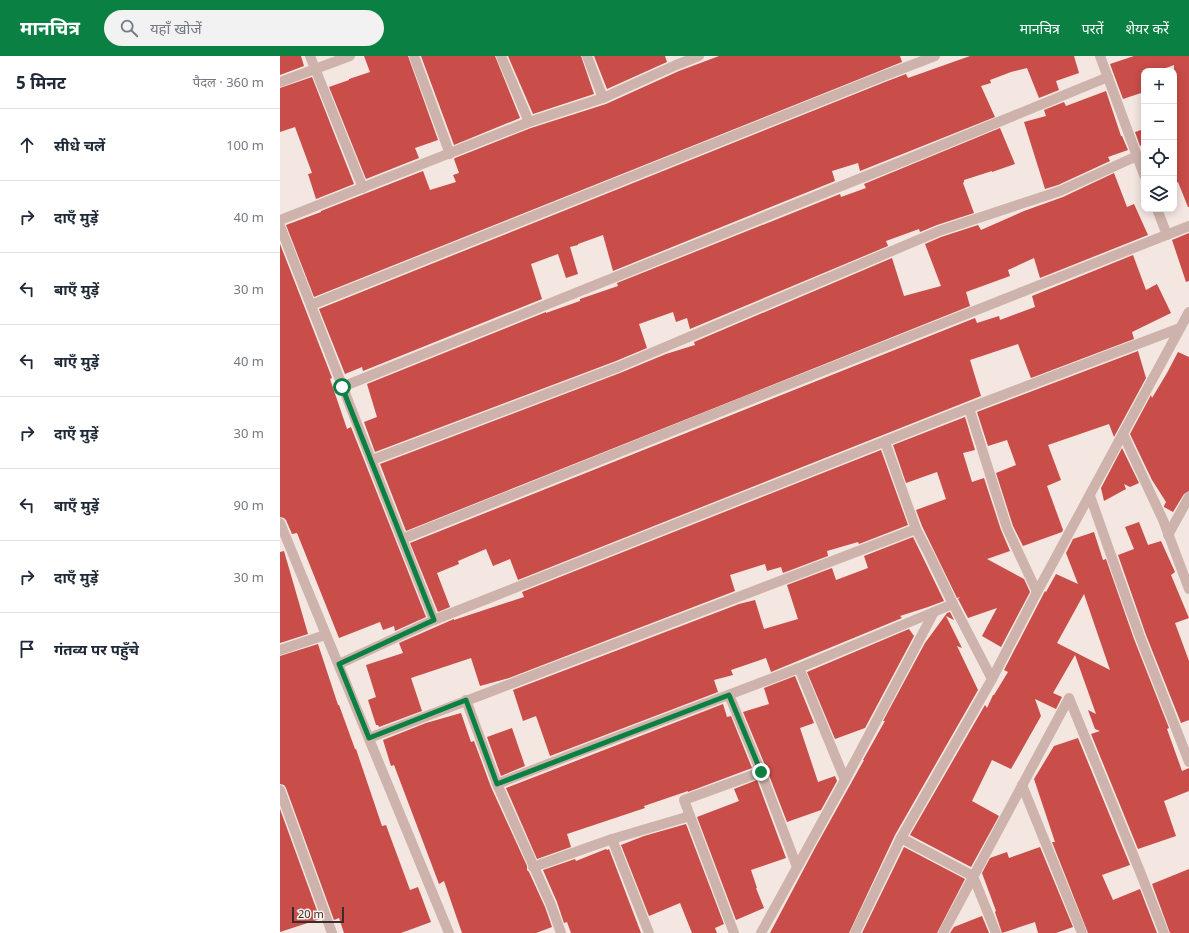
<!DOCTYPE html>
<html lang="hi">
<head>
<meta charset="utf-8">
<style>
	:root { --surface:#fff; --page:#f2f2f3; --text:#1f2937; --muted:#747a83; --line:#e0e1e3; --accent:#0b8043 }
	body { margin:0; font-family:"Noto Sans","Noto Sans Devanagari",sans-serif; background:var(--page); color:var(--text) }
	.controls { position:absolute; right:12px; top:12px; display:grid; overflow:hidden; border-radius:8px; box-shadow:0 2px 10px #0003 }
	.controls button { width:36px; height:36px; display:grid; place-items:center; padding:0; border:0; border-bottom:1px solid var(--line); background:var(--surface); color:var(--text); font:20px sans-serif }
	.scale { position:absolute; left:12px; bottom:10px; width:52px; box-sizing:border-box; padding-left:4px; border:2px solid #3a2c2a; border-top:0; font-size:11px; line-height:14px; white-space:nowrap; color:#3a2c2a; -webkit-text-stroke:3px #fbf2ed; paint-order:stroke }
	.stop { position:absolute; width:12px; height:12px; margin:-9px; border:3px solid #0b8043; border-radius:50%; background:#fff }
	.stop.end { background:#0b8043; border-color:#fff; box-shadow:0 1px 4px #0008 }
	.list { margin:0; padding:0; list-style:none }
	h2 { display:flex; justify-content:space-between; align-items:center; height:52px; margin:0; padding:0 16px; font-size:17px }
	h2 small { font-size:13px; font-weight:400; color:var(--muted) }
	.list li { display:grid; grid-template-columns:26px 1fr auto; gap:12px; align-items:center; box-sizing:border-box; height:72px; padding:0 16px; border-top:1px solid var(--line) }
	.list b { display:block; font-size:15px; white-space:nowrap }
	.list em { font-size:13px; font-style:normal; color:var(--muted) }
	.icon { flex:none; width:22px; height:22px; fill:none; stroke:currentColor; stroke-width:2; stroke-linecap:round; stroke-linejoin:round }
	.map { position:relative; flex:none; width:909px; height:877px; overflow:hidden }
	header { display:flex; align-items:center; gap:24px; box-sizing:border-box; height:56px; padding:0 20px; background:var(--accent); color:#fff }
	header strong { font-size:19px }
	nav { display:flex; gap:22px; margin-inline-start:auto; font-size:14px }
	.search { width:280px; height:36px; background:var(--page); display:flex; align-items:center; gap:10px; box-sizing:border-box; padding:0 14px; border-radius:22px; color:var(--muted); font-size:15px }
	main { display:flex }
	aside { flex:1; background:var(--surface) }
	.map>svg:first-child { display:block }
	.building { fill:#c94d49; fill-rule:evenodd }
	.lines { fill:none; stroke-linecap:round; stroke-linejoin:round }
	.street { stroke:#cdb3ab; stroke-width:10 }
	.route { stroke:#0b8043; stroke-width:5 }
</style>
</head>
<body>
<header>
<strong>मानचित्र</strong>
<div class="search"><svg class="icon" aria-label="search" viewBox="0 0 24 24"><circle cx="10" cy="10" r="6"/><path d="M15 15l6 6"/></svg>यहाँ खोजें</div>
<nav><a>मानचित्र</a><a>परतें</a><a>शेयर करें</a></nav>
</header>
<main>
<aside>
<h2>5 मिनट<small>पैदल · 360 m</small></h2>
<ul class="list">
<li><svg class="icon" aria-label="ahead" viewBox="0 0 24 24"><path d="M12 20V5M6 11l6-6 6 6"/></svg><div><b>सीधे चलें</b></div><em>100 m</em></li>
<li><svg class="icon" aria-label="right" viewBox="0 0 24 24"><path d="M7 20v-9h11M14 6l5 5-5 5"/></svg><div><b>दाएँ मुड़ें</b></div><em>40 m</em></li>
<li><svg class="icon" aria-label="left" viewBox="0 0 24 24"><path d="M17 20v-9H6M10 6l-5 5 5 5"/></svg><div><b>बाएँ मुड़ें</b></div><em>30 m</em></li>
<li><svg class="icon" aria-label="left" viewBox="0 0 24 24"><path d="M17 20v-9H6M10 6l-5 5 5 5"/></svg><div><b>बाएँ मुड़ें</b></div><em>40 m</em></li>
<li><svg class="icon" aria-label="right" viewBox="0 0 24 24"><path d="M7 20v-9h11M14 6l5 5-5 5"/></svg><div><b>दाएँ मुड़ें</b></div><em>30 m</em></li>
<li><svg class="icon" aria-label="left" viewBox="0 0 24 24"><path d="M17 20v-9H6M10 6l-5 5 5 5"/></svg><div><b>बाएँ मुड़ें</b></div><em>90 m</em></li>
<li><svg class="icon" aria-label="right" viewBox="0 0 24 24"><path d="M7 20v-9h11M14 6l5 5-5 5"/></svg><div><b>दाएँ मुड़ें</b></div><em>30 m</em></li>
<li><svg class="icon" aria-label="arrive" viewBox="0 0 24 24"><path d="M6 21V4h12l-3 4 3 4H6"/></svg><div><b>गंतव्य पर पहुँचे</b></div></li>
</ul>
</aside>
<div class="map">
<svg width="909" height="877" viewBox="0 0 909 877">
	<rect width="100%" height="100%" fill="#f4e6e0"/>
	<g class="building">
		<polygon points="0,0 21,0 24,10 0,19"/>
		<polygon points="84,0 128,0 158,84 135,92 139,102 86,123 49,31 69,24 69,23 90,16"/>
		<polygon points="141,0 215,0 240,62 174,89"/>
		<polygon points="228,0 301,0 314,38 253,58"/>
		<polygon points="314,0 385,0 387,6 327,33"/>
		<polygon points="439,0 620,0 622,6 34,241 6,169 41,156 41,155 143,115 150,134 176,126 173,119 179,117 174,103 175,102 251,72 326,48 399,15"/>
		<polygon points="690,0 794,0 799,17 776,25 779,34 759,42 747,12 731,16 710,24 711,27 701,30 715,61 580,115 578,107 552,115 555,125 333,215 323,179 298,188 298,189 290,191 298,218 286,222 278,198 251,208 262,243 83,315 82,311 65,318 39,253 605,26 626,18 628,22"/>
		<polygon points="854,0 909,0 909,151 908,151 898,126 894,128 894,9 878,15 864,15 864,36 843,43 830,8"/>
		<polygon points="32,21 74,128 36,143 28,118 32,117 15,71 0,76 0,32"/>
		<polygon points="826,35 841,80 842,80 848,94 828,101 830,105 778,129 765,133 744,66 766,60 764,54 784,46 786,50"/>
		<polygon points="720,72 735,108 712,116 712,115 684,124 684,126 683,127 694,157 657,169 640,176 639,173 606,185 608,190 410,273 407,262 396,266 393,256 359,268 367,292 336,305 95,396 84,366 97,361 87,328 266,256 266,257 300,245 300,243 338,230 337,227 560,138 561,141 586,132 584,128"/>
		<polygon points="864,73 864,88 860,90 855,76"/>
		<polygon points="834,117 847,151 854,148 868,179 760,222 754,202 728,214 730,220 686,236 690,250 126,475 100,408 340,317 386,298 415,289 414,286 612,202 624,240 661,230 645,188 661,181 698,169 701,174 744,155 783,141"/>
		<polygon points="909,177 909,225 906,226 892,184"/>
		<polygon points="0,188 52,322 50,323 67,373 71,371 146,561 115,575 114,570 103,574 100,566 59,582 17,477 12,478 6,464 4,462 0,461"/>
		<polygon points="853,199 866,234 877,228 891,257 852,276 854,283 751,322 738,288 690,304 701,340 238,524 230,503 213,510 206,493 178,505 179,508 157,517 170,551 158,556 130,487 695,262 697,267 719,260 720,264 755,251 752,240"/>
		<polygon points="858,295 866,322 834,381 829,368 768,389 781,424 767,430 783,474 782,476 743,490 733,470 716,417 736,409 727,384 708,390 697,356"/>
		<polygon points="898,296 909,301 909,435 904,438 893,456 884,451 884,450 886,446 872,424 850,378 871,339 872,342 887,317"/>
		<polygon points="685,361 695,394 683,397 692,426 704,422 721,474 730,495 707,503 744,523 750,536 721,591 702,580 717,552 688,562 678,543 680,541 677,542 642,470 636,454 666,443 657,416 626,427 613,389"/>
		<polygon points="842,392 859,427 850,431 844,428 846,433 824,445 821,432"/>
		<polygon points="601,394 628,469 579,488 578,486 547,495 548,500 503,517 501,511 487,515 485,508 450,519 455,535 229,622 200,630 191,602 131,622 142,655 99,671 98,669 96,669 88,644 96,641 86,609 123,597 119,587 174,563 174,564 244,541 242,536"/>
		<polygon points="859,466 868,489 881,485 895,516 891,519 909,562 895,567 909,605 909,664 901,667 866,579 838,499 854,493 845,471"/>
		<path d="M814 476 823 504 826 503 854 583 889 672 887 673 902 715 909 712V735L884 745 896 780 858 793 811 678 820 675 815 673 808 654 816 658 795 599 773 637 782 641 776 653 755 643 761 660 731 713 712 704 692 745 719 760 691 811 630 779 705 649 707 652 713 639H714L728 616 724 614 765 535 766 536 776 518 798 528 786 497 793 483ZM804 538 830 614 777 587Z"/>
		<polygon points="633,481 664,545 648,551 620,560 622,562 491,616 486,602 451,614 453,619 434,624 438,636 270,700 256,660 243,665 233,634 459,548 475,544 484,573 518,563 507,529 552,512 556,524 588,512 584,500"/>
		<polygon points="4,495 28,578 0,587 0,496"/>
		<polygon points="670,556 674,564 666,560 682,592 677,590 698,634 615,779 569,877 490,877 535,792 584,704 583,704 605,665 603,665 645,587 667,557"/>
		<polygon points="629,573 634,580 585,672 555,683 527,616"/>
		<polygon points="38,588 58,649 59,649 75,693 76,693 102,770 106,769 130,834 138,831 151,866 121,877 64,877 59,862 54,864 6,732 4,729 0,728 0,600"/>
		<polygon points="515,620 534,667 520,672 538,726 555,720 557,725 541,754 507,766 487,714 463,656 489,648 484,632"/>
		<polygon points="443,648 447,661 451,660 472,712 408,736 408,735 364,750 365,752 287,778 291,791 257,803 226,732"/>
		<polygon points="181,657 191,686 194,685 211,731 247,810 247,814 249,816 265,851 272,871 256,877 182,877 164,825 159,828 114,709 111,710 103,684 146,667"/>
		<polygon points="232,672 245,710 221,720 207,681"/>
		<polygon points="798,682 850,809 822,819 833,844 860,833 877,877 808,877 772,786 775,786 754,723 774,690"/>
		<polygon points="477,724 506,802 471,814 477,832 476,832 484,852 456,864 417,761 459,745 454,733"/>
		<polygon points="0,753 40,863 0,876"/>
		<polygon points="406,768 444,868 435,872 437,877 412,877 400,847 369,860 341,789 364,780"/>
		<polygon points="624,791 685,823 657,877 582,877"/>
		<polygon points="760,791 793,871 776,877 758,877 755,866 722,877 715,856 716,855 702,817 710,802 727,796 729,802"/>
		<polygon points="326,793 327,794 329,793 361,877 291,877 287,866 284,867 277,846 263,814 295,803 296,805"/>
		<polygon points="909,813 909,877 890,877 872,828"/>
		<polygon points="702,860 709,877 670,877 674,871"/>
	</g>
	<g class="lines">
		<g class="street">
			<polyline points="30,0 83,132"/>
			<polyline points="134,0 170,98"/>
			<polyline points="221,0 249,66"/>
			<polyline points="307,0 323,42"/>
			<polyline points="820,0 864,119"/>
			<polyline points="0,26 70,0"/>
			<polyline points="877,153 887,179"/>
			<polyline points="0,164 249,66 323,42 396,9 419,0"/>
			<polyline points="0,170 122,483"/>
			<polyline points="31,249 603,20 655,0"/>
			<polyline points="62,331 626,104 828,21"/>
			<polyline points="689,352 727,472 757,536"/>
			<polyline points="843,378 883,464 909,533"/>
			<polyline points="605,386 636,473 649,498 673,548 712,623"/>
			<polyline points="92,404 338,311 659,175 780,135 857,100"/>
			<polyline points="810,440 860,581 909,706"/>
			<polyline points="0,467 169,877"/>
			<polyline points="888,479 909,441"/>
			<polyline points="154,564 689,352 900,272"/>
			<polyline points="0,594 45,579"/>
			<polyline points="59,608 154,564 122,483 464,346 909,170"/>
			<polyline points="519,612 565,724"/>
			<polyline points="449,639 481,716 404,744 454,877"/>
			<polyline points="186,644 217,728 271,849 281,877"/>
			<polyline points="89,682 636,473"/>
			<polyline points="481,716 517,811"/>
			<polyline points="217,728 309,692 519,612 673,548"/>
			<polyline points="742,729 802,877"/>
			<polyline points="0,734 52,877"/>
			<polyline points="621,782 693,820 716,877"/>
			<polyline points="332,783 369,877"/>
			<polyline points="253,811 332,783 410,760"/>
			<polyline points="481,877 565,724 654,556"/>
			<polyline points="575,877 621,782 712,623 757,536 909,256"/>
			<polyline points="663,877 789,642 859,813 884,877"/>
		</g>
	</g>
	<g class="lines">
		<polyline class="route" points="62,331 154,564 59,608 89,682 186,644 217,728 449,639 481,716"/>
	</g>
</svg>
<div class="controls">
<button>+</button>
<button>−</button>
<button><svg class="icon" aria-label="locate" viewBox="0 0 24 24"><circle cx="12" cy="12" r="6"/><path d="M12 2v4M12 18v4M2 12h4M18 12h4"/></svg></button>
<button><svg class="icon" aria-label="layers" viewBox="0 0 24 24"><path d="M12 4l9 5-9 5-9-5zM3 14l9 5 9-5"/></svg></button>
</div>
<div class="scale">20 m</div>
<div class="stop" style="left:62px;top:331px"></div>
<div class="stop end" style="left:481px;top:716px"></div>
</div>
</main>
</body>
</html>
